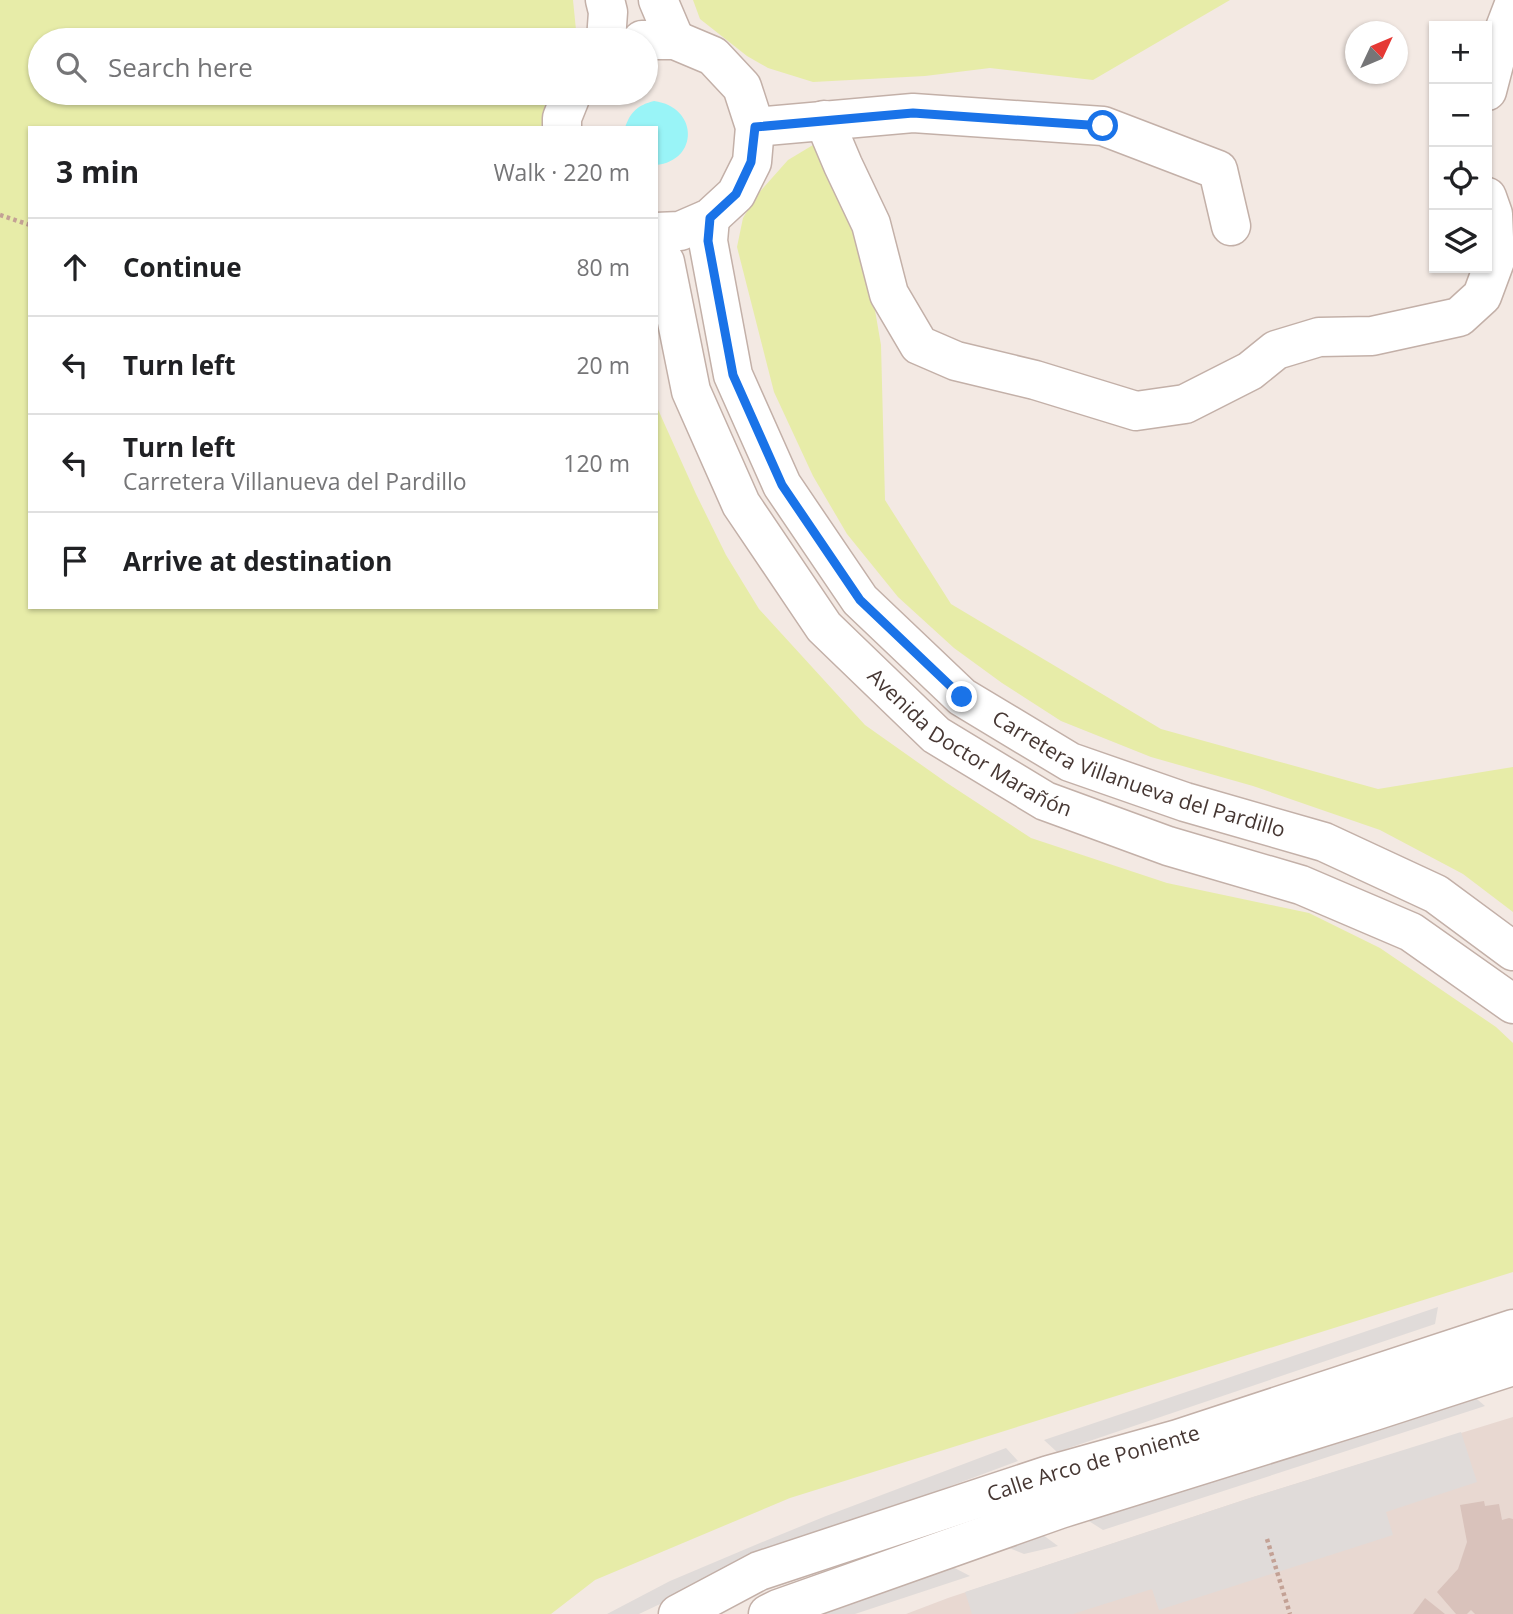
<!DOCTYPE html>
<html lang="en">
<head>
<meta charset="utf-8">
<style>
	:root { --surface:#fff; --page:#f2f2f2; --text:#202124; --muted:#757577; --line:#e0e0e0 }
	body { margin:0; font-family:"Open Sans",sans-serif; background:var(--page); color:var(--text) }
	.controls { position:absolute; right:21px; top:21px; display:grid; overflow:hidden; border-radius:0px; box-shadow:0 2px 5px #0004 }
	.controls button { width:63px; height:63px; display:grid; place-items:center; padding:0; border:0; border-bottom:2px solid var(--line); background:var(--surface); color:var(--text); font:35px sans-serif }
	.compass { position:absolute; left:1345px; top:21px; width:63px; height:63px; border-radius:50%; background:var(--surface); box-shadow:0 2px 5px #0004; rotate:46deg }
	.stop { position:absolute; width:21px; height:21px; margin:-16px; border:5px solid #1a73e8; border-radius:50%; background:#fff }
	.stop.end { background:#1a73e8; border-color:#fff; box-shadow:0 2px 7px #0008 }
	.list { margin:0; padding:0; list-style:none }
	h2 { display:flex; justify-content:space-between; align-items:center; height:91px; margin:0; padding:0 28px; font-size:30px }
	h2 small { font-size:23px; font-weight:400; color:var(--muted) }
	.list li { display:grid; grid-template-columns:46px 1fr auto; gap:21px; align-items:center; box-sizing:border-box; height:98px; padding:0 28px; border-top:2px solid var(--line) }
	.list b { display:block; font-size:26px; white-space:nowrap }
	.list p { margin:0; font-size:23px; white-space:nowrap; color:var(--muted) }
	.list em { font-size:23px; font-style:normal; color:var(--muted) }
	.icon { flex:none; width:38px; height:38px; fill:none; stroke:currentColor; stroke-width:2; stroke-linecap:round; stroke-linejoin:round }
	.map { position:relative; flex:none; width:1513px; height:1614px; overflow:hidden }
	.search { position:absolute; background:var(--surface); box-shadow:0 2px 5px #0004; left:28px; top:28px; width:630px; height:77px; display:flex; align-items:center; gap:18px; box-sizing:border-box; padding:0 24px; border-radius:38px; color:var(--muted); font-size:26px }
	.panel { position:absolute; background:var(--surface); box-shadow:0 2px 5px #0004; left:28px; top:126px; width:630px; height:483px; border-radius:0px }
	.map>svg:first-child { display:block }
	.residential { fill:#e8d8d1 }
	.green { fill:#e7eca8 }
	.parking { fill:#e0dbd9 }
	.water { fill:#99f4f7 }
	.building { fill:#d9c2bb }
	.lines { fill:none; stroke-linecap:round; stroke-linejoin:round }
	.minor-casing { stroke:#c3b0a8; stroke-width:41 }
	.path { stroke:#c3a195; stroke-width:4.5; stroke-dasharray:3.5 3.5; stroke-linecap:butt }
	.minor { stroke:#fff; stroke-width:38 }
	.route { stroke:#1a73e8; stroke-width:9 }
	.labels { text-anchor:middle; stroke-width:7; stroke-linejoin:round; paint-order:stroke }
	.street-label { font-size:21px; fill:#463733; stroke:#fff }
</style>
</head>
<body>
<div class="map">
<svg width="1513" height="1614" viewBox="0 0 1513 1614">
	<rect width="100%" height="100%" fill="#f3e9e3"/>
	<polygon class="residential" points="1513,1417 1513,1614 906,1614 948,1598 1253,1497"/>
	<g class="green">
		<polygon points="0,0 573,0 576,30 570,40 40,40 40,93 547,93 541,128 30,128 30,607 656,607 656,405 696,494 726,555 759,609 865,725 947,783 1031,838 1167,883 1309,913 1380,948 1496,1027 1513,1043 1513,1272 790,1498 595,1580 551,1614 0,1614"/>
		<polygon points="693,0 1230,0 1093,80 990,68 925,76 813,82 768,68 747,56 700,19"/>
		<polygon points="813,145 861,229 881,345 885,500 951,604 1161,729 1378,789 1513,767 1513,912 1463,874 1380,830 1253,786 1151,757 1061,721 1002,683 954,648 898,597 847,534 813,476 774,392 737,247 743,218 757,195 788,160"/>
	</g>
	<g class="parking">
		<polygon points="1438,1307 1435,1324 1057,1452 1044,1440"/>
		<polygon points="1471,1394 1485,1406 1103,1530 1084,1518"/>
		<polygon points="1461,1432 1477,1482 1386,1512 1393,1535 1159,1610 1152,1589 1073,1614 972,1614 965,1592 1253,1497"/>
		<polygon points="1006,1448 1018,1461 835,1529 677,1596 639,1614 607,1614 670,1581 760,1543 826,1516"/>
		<polygon points="1043,1535 1058,1546 1024,1554 1004,1546"/>
		<polygon points="947,1564 970,1576 855,1614 803,1614"/>
	</g>
	<path class="water" d="M654 101C699 107 699 161 656 165V128H625C630 112 638 105 654 101Z"/>
	<g class="building">
		<polygon points="1484,1501 1485,1506 1499,1504 1502,1520 1509,1518 1513,1519 1513,1614 1475,1614 1471,1610 1467,1614 1456,1614 1437,1592 1458,1569 1467,1542 1460,1505"/>
		<polygon points="1425,1598 1445,1614 1413,1614"/>
	</g>
	<g class="lines">
		<defs>
			<g id="minor">
				<polyline points="605,0 608,12 606,40"/>
				<polyline points="658,0 675,40"/>
				<polyline points="642,40 675,40 713,56 742,87 755,127 752,162 736,194 710,218 680,231 656,232"/>
				<polyline points="1487,91 1500,41 1513,7"/>
				<polyline points="824,120 843,165 871,224 889,294 919,345 956,361 1035,380 1136,411 1185,404 1250,371 1276,350 1319,337 1372,336 1459,317 1482,296 1495,261 1493,214 1487,197"/>
				<polyline points="755,127 913,113 1103,126 1218,170 1231,226"/>
				<polyline points="562,128 562,118 572,93"/>
				<path id="s1" d="M710 218 708 241 733 375 782 485 860 600 962 697 1070 762 1185 802 1324 842 1436 894 1513 951"/>
				<path id="s2" d="M656 247 665 262 691 391 741 504 824 627 936 735 1045 801 1168 846 1301 885 1411 932 1513 1004"/>
				<path id="s3" d="M678 1614 759 1571 1049 1475 1178 1439 1513 1329"/>
				<polyline points="768,1614 778,1609 1060,1509 1374,1411 1513,1366"/>
			</g>
		</defs>
		<use href="#minor" class="minor-casing"/>
		<g class="path">
			<polyline points="0,215 30,225"/>
			<polyline points="1267,1539 1290,1614"/>
		</g>
		<use href="#minor" class="minor"/>
	</g>
	<g class="lines">
		<polyline class="route" points="962,697 860,600 782,485 733,375 708,241 710,218 736,194 751,162 755,127 913,113 1103,126"/>
	</g>
	<g class="labels">
		<g class="street-label">
			<text dy="7" stroke="none"><textPath href="#s2" startOffset="609">Avenida Doctor Marañón</textPath></text>
			<text dy="7" stroke="none"><textPath href="#s1" startOffset="754">Carretera Villanueva del Pardillo</textPath></text>
			<text dy="7" stroke="none"><textPath href="#s3" startOffset="443">Calle Arco de Poniente</textPath></text>
		</g>
	</g>
</svg>
<div class="controls">
<button>+</button>
<button>−</button>
<button><svg class="icon" aria-label="locate" viewBox="0 0 24 24"><circle cx="12" cy="12" r="6"/><path d="M12 2v4M12 18v4M2 12h4M18 12h4"/></svg></button>
<button><svg class="icon" aria-label="layers" viewBox="0 0 24 24"><path d="M12 4l9 5-9 5-9-5zM3 14l9 5 9-5"/></svg></button>
</div>
<svg class="compass" viewBox="-18 -18 36 36"><path d="M0-13l5 13h-10z" fill="#e53935"/><path d="M0 13l5-13h-10z" fill="#757577"/></svg>
<div class="stop" style="left:1103px;top:126px"></div>
<div class="stop end" style="left:962px;top:697px"></div>
<div class="search"><svg class="icon" aria-label="search" viewBox="0 0 24 24"><circle cx="10" cy="10" r="6"/><path d="M15 15l6 6"/></svg>Search here</div>
<section class="panel">
<h2>3 min<small>Walk · 220 m</small></h2>
<ul class="list">
<li><svg class="icon" aria-label="ahead" viewBox="0 0 24 24"><path d="M12 20V5M6 11l6-6 6 6"/></svg><div><b>Continue</b></div><em>80 m</em></li>
<li><svg class="icon" aria-label="left" viewBox="0 0 24 24"><path d="M17 20v-9H6M10 6l-5 5 5 5"/></svg><div><b>Turn left</b></div><em>20 m</em></li>
<li><svg class="icon" aria-label="left" viewBox="0 0 24 24"><path d="M17 20v-9H6M10 6l-5 5 5 5"/></svg><div><b>Turn left</b><p>Carretera Villanueva del Pardillo</p></div><em>120 m</em></li>
<li><svg class="icon" aria-label="arrive" viewBox="0 0 24 24"><path d="M6 21V4h12l-3 4 3 4H6"/></svg><div><b>Arrive at destination</b></div></li>
</ul>
</section>
</div>
</body>
</html>
